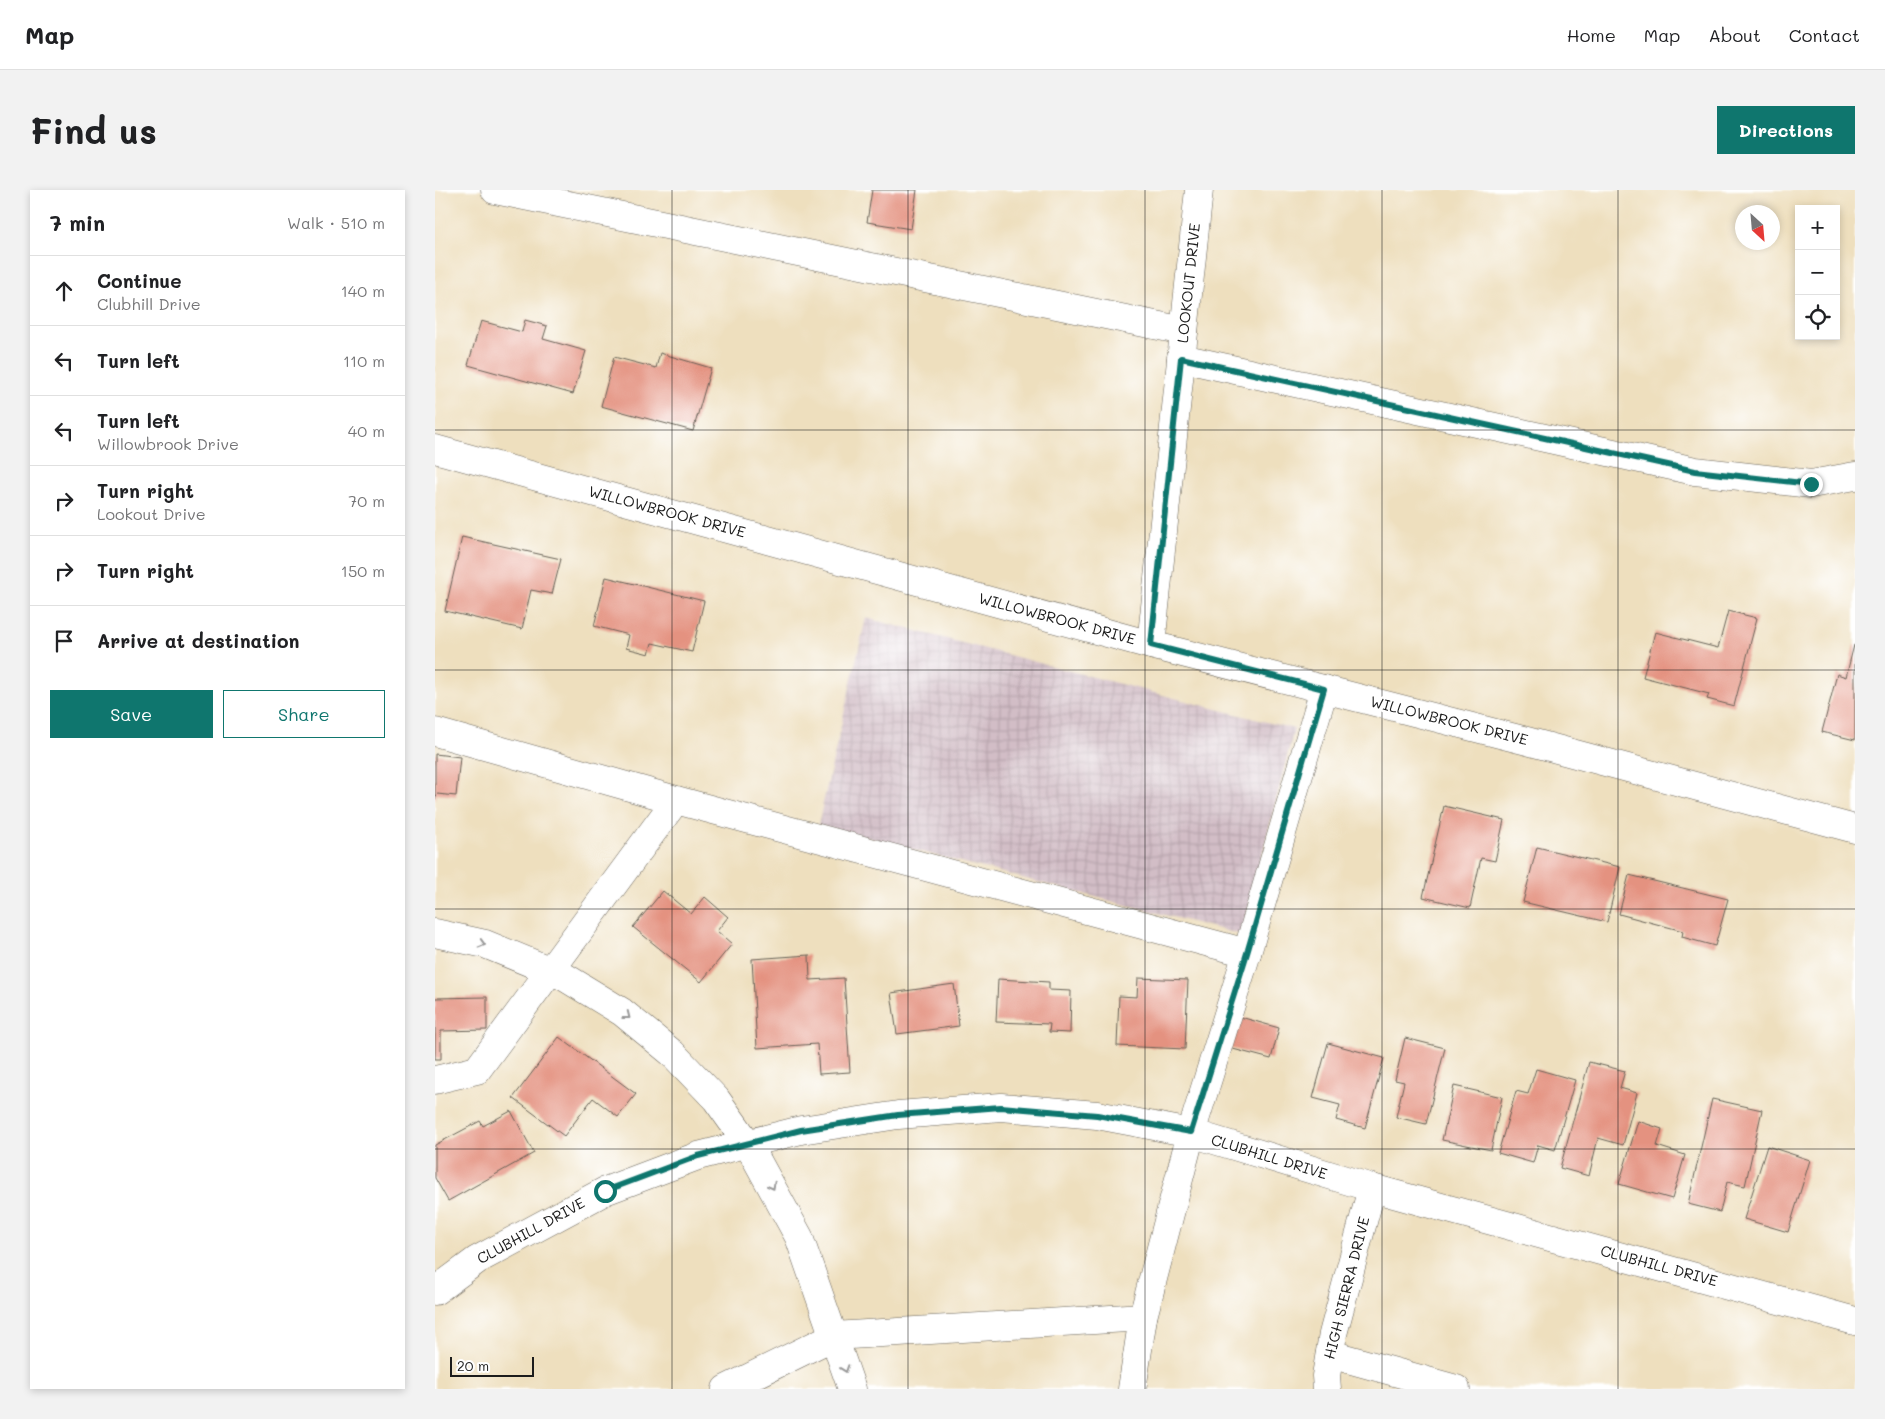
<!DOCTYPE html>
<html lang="en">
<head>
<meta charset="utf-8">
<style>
	:root { --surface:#fff; --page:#f2f2f2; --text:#202124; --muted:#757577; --line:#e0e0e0; --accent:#0f766e }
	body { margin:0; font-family:Mali,sans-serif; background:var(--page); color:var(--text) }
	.controls { position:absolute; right:15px; top:15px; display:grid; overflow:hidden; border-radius:0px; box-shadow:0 2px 8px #0003 }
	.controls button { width:45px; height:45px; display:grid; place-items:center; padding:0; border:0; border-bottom:1px solid var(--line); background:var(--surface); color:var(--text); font:25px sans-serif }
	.compass { position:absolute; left:1300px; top:15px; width:45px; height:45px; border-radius:50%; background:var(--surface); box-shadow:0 2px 8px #0003; rotate:154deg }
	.scale { position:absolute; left:15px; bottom:12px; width:84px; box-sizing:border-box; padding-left:5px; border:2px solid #1c1c1c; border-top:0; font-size:14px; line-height:18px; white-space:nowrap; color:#1c1c1c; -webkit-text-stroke:4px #fff; paint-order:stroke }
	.stop { position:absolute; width:15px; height:15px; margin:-11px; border:4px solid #0f766e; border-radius:50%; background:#fff }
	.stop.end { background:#0f766e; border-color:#fff; box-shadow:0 1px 5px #0008 }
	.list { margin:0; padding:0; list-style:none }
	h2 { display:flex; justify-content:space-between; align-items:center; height:65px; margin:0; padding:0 20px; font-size:21px }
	h2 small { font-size:16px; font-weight:400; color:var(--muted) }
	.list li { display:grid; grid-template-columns:32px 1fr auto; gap:15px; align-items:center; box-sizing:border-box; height:70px; padding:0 20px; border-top:1px solid var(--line) }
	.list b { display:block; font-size:19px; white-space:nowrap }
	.list p { margin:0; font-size:16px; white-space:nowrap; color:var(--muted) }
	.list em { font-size:16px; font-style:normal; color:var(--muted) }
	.actions { display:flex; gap:10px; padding:15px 20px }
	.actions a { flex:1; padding:11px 0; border:1px solid var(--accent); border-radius:0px; text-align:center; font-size:18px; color:var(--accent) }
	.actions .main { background:var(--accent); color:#fff }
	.icon { flex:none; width:28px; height:28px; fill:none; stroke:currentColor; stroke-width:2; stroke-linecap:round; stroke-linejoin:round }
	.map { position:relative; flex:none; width:1420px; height:1199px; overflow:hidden; border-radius:0px }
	header { display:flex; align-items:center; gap:30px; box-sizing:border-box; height:70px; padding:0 25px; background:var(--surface); border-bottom:1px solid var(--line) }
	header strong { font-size:24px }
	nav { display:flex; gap:28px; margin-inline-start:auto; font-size:18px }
	.intro { display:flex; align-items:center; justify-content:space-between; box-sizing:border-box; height:120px; padding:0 30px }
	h1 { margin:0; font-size:35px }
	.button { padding:12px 22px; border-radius:0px; background:var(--accent); color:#fff; font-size:18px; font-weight:700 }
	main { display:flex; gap:30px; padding:0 30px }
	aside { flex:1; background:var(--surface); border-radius:0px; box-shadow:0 2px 8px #0003 }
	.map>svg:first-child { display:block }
	.industrial { fill:url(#industrial-grid) }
	.building { fill:#e49280 }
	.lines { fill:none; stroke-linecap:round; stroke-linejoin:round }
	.minor-casing { stroke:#666055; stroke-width:29 }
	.minor { stroke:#fff; stroke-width:28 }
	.oneway { stroke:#999 }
	.route { stroke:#0f766e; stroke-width:6 }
	.grid { fill:none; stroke:#1c1c1c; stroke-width:1; stroke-opacity:0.55 }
	.labels { text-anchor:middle; stroke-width:5; stroke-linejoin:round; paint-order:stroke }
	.street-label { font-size:15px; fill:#1c1c1c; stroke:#fff }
</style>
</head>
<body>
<header>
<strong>Map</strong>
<nav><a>Home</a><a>Map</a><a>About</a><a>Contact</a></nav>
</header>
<div class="intro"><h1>Find us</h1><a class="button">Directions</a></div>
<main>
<aside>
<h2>7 min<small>Walk · 510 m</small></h2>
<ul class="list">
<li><svg class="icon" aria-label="ahead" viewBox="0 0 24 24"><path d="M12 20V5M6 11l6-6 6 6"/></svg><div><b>Continue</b><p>Clubhill Drive</p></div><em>140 m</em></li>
<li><svg class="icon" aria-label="left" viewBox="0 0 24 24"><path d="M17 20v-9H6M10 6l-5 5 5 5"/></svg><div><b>Turn left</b></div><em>110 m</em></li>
<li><svg class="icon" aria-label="left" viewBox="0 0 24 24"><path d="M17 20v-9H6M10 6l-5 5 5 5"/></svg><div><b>Turn left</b><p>Willowbrook Drive</p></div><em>40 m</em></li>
<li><svg class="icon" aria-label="right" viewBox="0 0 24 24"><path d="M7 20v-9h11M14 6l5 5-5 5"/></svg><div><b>Turn right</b><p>Lookout Drive</p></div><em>70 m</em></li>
<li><svg class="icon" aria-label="right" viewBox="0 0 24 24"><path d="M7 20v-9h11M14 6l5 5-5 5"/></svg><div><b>Turn right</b></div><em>150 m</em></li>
<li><svg class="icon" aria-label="arrive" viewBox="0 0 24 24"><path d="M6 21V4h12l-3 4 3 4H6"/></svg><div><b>Arrive at destination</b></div></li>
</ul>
<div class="actions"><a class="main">Save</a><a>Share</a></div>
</aside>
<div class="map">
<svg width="1420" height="1199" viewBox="0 0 1420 1199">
	<defs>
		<pattern id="industrial-grid" width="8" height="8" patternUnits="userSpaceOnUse" patternTransform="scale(1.25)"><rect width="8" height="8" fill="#d2bdc6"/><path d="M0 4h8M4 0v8" fill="none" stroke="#b4a2aa"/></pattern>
	</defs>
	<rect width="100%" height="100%" fill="#fff"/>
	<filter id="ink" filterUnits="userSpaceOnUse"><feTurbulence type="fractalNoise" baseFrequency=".02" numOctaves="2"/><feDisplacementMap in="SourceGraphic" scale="10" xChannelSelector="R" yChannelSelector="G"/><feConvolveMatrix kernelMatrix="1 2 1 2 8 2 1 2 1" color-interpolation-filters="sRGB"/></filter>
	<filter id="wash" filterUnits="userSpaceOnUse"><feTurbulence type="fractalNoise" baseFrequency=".0096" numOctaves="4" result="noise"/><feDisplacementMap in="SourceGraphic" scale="20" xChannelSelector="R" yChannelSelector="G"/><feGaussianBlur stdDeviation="1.12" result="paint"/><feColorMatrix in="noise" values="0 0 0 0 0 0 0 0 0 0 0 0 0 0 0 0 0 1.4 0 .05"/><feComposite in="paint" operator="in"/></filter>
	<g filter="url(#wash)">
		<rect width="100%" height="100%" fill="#eedfbe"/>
		<polygon class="industrial" points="431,428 859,539 807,745 383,635"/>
		<g id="blocks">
			<g class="building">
				<polygon points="437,0 482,0 476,39 432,32"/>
				<polygon points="90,130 112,136 108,149 151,161 138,204 33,175 46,131 87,142"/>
				<polygon points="225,163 276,178 258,241 166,216 179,167 221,178"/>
				<polygon points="27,347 126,369 117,404 96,400 87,439 10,421"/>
				<polygon points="171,387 269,411 257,462 217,453 214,464 191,458 194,445 159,436"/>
				<polygon points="1293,421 1322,428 1299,516 1272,509 1274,504 1208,487 1220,442 1283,458"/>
				<polygon points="1419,455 1420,455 1420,550 1387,542 1402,484 1411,487"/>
				<polygon points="0,564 25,567 21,606 2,604 0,610"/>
				<polygon points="1009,616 1069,630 1060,671 1046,668 1035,718 988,707"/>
				<polygon points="1102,657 1185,677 1172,732 1088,712"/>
				<polygon points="1194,685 1293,709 1280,756 1247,747 1248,741 1184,724"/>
				<polygon points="228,701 256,724 270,707 293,727 282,741 297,754 266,792 198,737"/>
				<polygon points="374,765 375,790 409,788 415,882 384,884 382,854 322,858 317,769"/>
				<polygon points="703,788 753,790 750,859 682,856 684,806 702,807"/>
				<polygon points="563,789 614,792 614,800 636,801 635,843 614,842 615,834 561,832"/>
				<polygon points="519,794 524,836 462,844 456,803"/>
				<polygon points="52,807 52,840 6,841 6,869 0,869 0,808"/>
				<polygon points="802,826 844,838 836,869 794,858"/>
				<polygon points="124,847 201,904 183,927 158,908 129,946 78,908"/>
				<polygon points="970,848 1010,858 991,934 961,927 969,892 960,890"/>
				<polygon points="893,853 949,868 930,938 901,930 905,915 878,908"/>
				<polygon points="1154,872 1190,881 1185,898 1202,903 1188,955 1163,948 1154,986 1125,978"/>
				<polygon points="1101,879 1140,890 1120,960 1103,955 1098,973 1063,963 1081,901 1093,904"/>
				<polygon points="1019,896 1067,907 1056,960 1007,950"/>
				<polygon points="1277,909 1327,920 1310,996 1292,992 1285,1022 1253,1014"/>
				<polygon points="76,921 99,963 13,1011 0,988 0,955 45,931 48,936"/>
				<polygon points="1203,931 1227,939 1222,956 1250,965 1237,1009 1184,994"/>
				<polygon points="1332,956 1375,970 1353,1042 1309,1029"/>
			</g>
		</g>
	</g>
	<g filter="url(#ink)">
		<use href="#blocks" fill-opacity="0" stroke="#666055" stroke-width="1"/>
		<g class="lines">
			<defs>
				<g id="minor">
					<polyline points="60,0 749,141"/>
					<polyline points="746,168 1260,281 1376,294 1420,286"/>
					<polyline points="0,259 716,455 1092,551 1420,639"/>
					<polyline points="716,455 764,0"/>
					<polyline points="0,542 241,610 812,763"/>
					<polyline points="0,743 50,754 128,786 187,822 237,863 281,909 313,954 364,1047 417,1199"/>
					<polyline points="0,890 42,880 241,610"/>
					<polyline points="0,1101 42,1070 170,1001 263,966 366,940 463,925 566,917 662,925 756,943 937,998 1420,1131"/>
					<polyline points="895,1164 1021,1199"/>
					<polyline points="291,1199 399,1146 708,1127"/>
					<polyline points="697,1199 708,1127 756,943 812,763 889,499"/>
					<polyline points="892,1199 891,1186 898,1144 937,998"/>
				</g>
			</defs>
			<use href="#minor" class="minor-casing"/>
			<use href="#minor" class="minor"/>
		</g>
		<defs><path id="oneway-chevron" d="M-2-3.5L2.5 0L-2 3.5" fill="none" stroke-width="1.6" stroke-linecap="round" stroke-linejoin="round" transform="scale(1.25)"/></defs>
		<g class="oneway">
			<use href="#oneway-chevron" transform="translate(47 754) rotate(16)"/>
			<use href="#oneway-chevron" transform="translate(192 826) rotate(38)"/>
			<use href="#oneway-chevron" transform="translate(337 996) rotate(62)"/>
			<use href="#oneway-chevron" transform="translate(410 1179) rotate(71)"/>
		</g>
	</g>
	<g class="lines" filter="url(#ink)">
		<polyline class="route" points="170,1001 263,966 366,940 463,925 566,917 662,925 756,942 812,763 889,499 716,455 746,168 1260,281 1376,294"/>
	</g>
	<path class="grid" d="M237 0V1199M473 0V1199M710 0V1199M947 0V1199M1183 0V1199M0 240H1420M0 480H1420M0 719H1420M0 959H1420"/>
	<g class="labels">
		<g class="street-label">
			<text transform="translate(754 93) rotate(-84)" y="5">LOOKOUT DRIVE</text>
			<text transform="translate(232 322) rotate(15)" y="5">WILLOWBROOK DRIVE</text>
			<text transform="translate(622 429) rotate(15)" y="5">WILLOWBROOK DRIVE</text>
			<text transform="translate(1014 531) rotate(14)" y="5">WILLOWBROOK DRIVE</text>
			<text transform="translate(834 967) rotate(17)" y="5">CLUBHILL DRIVE</text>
			<text transform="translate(96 1041) rotate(-29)" y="5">CLUBHILL DRIVE</text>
			<text transform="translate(1224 1076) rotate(15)" y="5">CLUBHILL DRIVE</text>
			<text transform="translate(912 1098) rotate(-76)" y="5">HIGH SIERRA DRIVE</text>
		</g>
	</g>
</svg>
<div class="controls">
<button>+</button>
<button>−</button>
<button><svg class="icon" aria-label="locate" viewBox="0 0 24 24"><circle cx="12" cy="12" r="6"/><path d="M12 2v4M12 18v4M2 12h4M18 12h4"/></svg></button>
</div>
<svg class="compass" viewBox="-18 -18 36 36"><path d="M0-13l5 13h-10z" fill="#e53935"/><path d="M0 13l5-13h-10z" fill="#757577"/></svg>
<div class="scale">20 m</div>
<div class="stop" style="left:170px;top:1001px"></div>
<div class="stop end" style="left:1376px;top:294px"></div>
</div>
</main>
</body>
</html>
